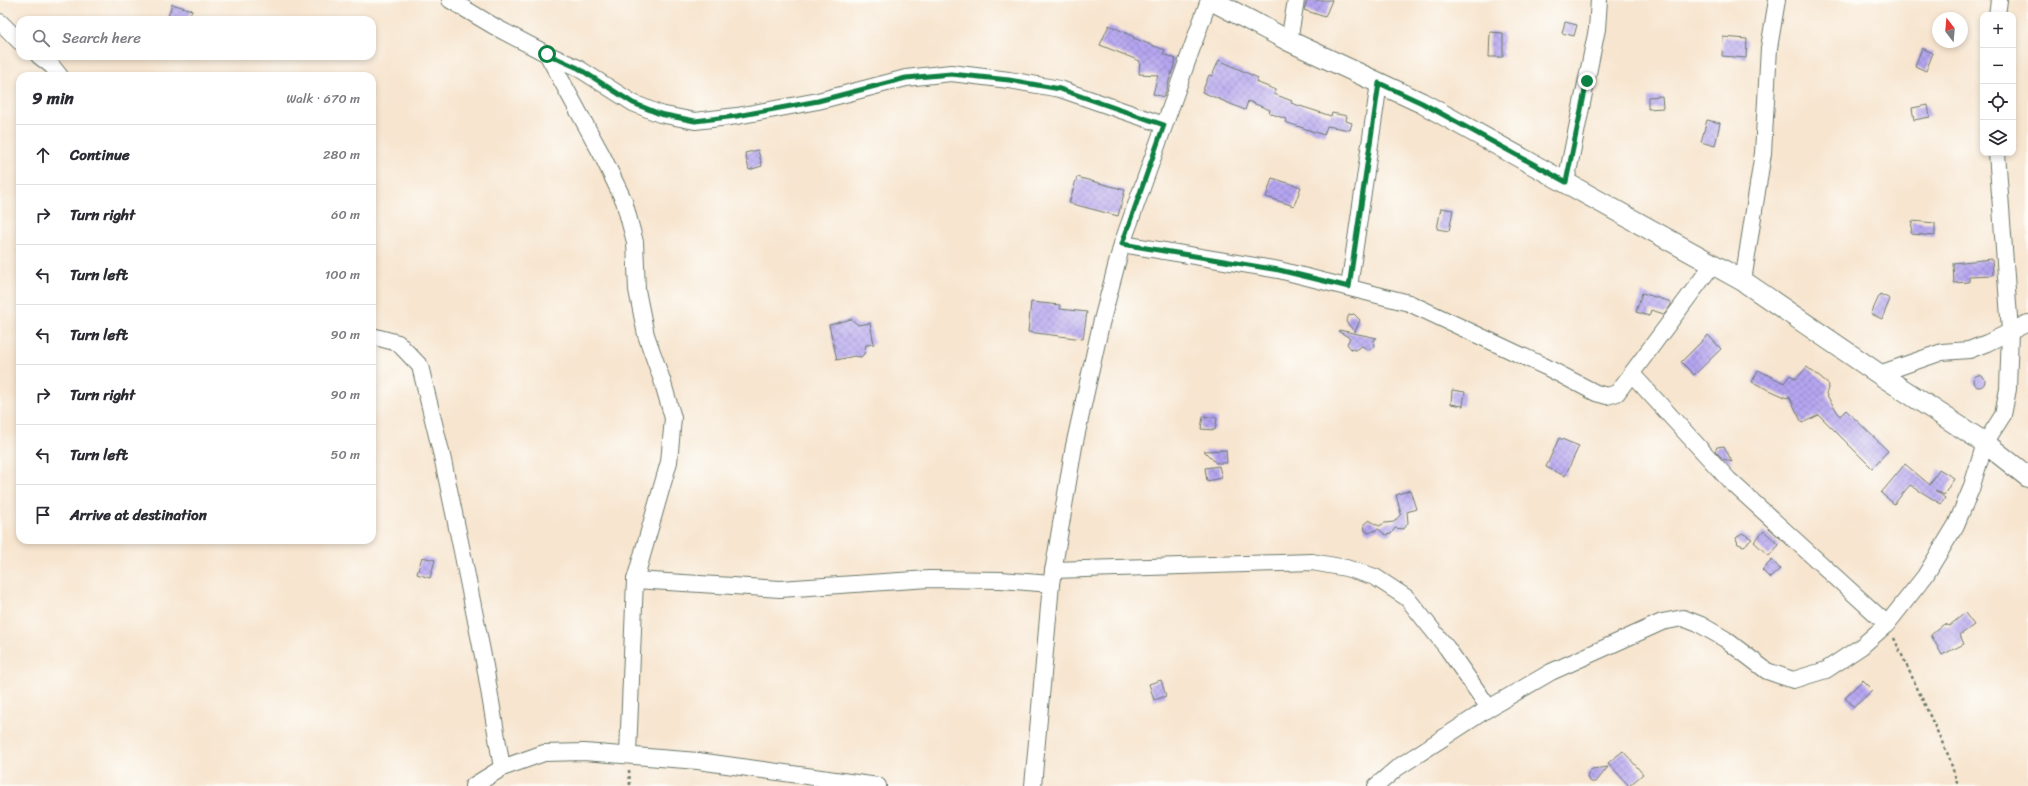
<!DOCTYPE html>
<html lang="en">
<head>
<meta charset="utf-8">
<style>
	:root { --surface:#fff; --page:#f2f2f3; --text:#2b2b33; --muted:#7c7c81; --line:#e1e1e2 }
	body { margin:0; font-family:Sriracha,sans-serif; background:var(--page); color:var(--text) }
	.controls { position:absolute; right:12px; top:12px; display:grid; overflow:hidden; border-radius:8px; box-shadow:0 2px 6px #0003 }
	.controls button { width:36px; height:36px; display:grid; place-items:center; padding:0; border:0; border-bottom:1px solid var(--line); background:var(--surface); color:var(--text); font:20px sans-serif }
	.compass { position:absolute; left:1932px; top:12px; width:36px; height:36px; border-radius:50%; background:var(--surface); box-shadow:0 2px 6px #0003; rotate:344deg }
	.stop { position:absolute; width:12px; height:12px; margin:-9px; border:3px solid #0b8043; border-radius:50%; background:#fff }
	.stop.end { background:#0b8043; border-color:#fff; box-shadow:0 1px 4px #0008 }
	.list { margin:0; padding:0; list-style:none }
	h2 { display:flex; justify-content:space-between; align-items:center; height:52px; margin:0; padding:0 16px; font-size:17px }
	h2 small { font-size:13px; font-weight:400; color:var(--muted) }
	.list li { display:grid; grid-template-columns:26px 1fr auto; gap:12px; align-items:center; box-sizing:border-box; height:60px; padding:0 16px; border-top:1px solid var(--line) }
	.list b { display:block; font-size:15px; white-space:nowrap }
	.list em { font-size:13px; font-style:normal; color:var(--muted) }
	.icon { flex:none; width:22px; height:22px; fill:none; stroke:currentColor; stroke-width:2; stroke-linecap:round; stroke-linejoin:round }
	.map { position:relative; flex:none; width:2028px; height:786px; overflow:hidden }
	.search { position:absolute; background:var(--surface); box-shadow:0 2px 6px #0003; left:16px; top:16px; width:360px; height:44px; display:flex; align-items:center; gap:10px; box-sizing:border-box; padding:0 14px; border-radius:12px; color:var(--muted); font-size:15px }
	.panel { position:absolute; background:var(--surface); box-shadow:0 2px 6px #0003; left:16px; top:72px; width:360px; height:472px; border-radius:12px }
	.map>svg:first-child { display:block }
	.building { fill:url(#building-cross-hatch) }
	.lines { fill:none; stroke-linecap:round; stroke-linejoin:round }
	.minor-casing { stroke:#6b786a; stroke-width:18 }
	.major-casing { stroke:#6b786a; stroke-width:22 }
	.path { stroke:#6b786a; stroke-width:2.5; stroke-dasharray:3 3; stroke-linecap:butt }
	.minor { stroke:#fff; stroke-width:16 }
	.major { stroke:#fff; stroke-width:20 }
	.route { stroke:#0b8043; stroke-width:5 }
</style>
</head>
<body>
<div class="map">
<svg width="2028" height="786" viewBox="0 0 2028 786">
	<defs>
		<pattern id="building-cross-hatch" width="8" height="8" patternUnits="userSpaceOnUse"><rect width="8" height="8" fill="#b6a6f1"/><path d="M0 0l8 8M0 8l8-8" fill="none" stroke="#9388c4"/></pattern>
	</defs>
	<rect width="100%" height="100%" fill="#fdfcf7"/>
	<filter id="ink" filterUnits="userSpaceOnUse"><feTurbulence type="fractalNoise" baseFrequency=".025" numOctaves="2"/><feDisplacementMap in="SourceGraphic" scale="8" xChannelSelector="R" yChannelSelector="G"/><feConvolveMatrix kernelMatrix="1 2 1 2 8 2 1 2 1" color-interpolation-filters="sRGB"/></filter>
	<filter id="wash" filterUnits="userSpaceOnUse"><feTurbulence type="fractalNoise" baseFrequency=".012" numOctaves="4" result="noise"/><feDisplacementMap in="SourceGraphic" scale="16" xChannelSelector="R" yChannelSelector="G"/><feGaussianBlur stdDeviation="0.9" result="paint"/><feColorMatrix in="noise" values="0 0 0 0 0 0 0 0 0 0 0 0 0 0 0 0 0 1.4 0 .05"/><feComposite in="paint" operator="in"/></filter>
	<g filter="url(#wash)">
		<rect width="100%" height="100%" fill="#f7e5cf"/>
		<g id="blocks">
			<g class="building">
				<polygon points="1307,0 1332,0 1325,17 1304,10"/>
				<polygon points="172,4 192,10 188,20 179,20 168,17"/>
				<polygon points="1565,22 1577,25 1574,36 1562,33"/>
				<polygon points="1109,25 1134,37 1133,38 1165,50 1163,54 1176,59 1164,97 1153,94 1158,75 1139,74 1140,61 1100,45"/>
				<polygon points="1490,32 1503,33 1503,57 1489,57"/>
				<polygon points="1723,37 1747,39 1746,58 1722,56"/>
				<polygon points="1922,48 1933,53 1926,71 1915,66"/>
				<polygon points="1219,60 1258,78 1256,82 1276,90 1274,94 1292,101 1291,103 1331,116 1332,113 1347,116 1346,121 1352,123 1350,130 1327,126 1324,135 1285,122 1286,119 1269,113 1270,110 1248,101 1245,110 1202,92 1209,75 1212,76"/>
				<polygon points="1662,96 1663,108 1648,109 1648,97"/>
				<polygon points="1928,105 1930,117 1914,120 1912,108"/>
				<polygon points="1707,120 1720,123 1715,146 1701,142"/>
				<polygon points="758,150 762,166 749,170 745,153"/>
				<polygon points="1077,177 1125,190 1118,216 1069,203"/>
				<polygon points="1272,178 1301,187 1294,206 1266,197"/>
				<polygon points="1441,208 1453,210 1449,231 1437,229"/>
				<polygon points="1912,221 1935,223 1935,236 1911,234"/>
				<polygon points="1992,259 1993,275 1969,276 1969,282 1954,283 1953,263"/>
				<polygon points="1642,293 1671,302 1671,305 1664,314 1651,310 1649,316 1636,312"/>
				<polygon points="1880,294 1890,299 1882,319 1871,314"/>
				<polygon points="1031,302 1060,305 1060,309 1087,312 1083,339 1028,332"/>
				<polygon points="1354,314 1360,320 1355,332 1346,322 1349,315"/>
				<polygon points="851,319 858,325 870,323 874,344 866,345 864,354 861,357 854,356 837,360 829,325"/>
				<polygon points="1339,330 1377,338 1374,340 1375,346 1369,350 1362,346 1355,350 1351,349 1347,344 1350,338 1338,331"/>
				<polygon points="1708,335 1721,349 1694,375 1681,362"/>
				<polygon points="1807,367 1829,385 1826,394 1840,416 1846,410 1888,451 1872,468 1819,415 1802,423 1789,396 1787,398 1752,382 1758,370 1784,383 1790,375 1796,379"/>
				<circle cx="1979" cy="381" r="6"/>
				<polygon points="1452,390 1465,392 1463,406 1451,404"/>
				<polygon points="1203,416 1217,418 1215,430 1201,429"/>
				<polygon points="1559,438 1579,446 1565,476 1546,467"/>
				<polygon points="1724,446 1732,462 1723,459 1715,451 1717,447"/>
				<polygon points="1226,450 1227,463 1216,463 1204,451"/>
				<polygon points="1905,464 1930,485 1939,469 1954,478 1944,495 1935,490 1945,498 1941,504 1910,485 1894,504 1881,493"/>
				<polygon points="1219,466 1222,478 1207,481 1205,468"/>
				<polygon points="1410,490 1416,509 1407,512 1408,523 1404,529 1395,528 1391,534 1386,535 1378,529 1369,533 1365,531 1364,524 1369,520 1379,526 1385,523 1394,522 1401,514 1396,495"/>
				<polygon points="1764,531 1779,545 1769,556 1754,542"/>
				<polygon points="1742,533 1752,539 1744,546 1738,544 1736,538"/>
				<polygon points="422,557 435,560 430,578 417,574"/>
				<polygon points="1772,560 1780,569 1770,578 1762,570"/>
				<polygon points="1965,613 1974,625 1960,635 1964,644 1942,655 1931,635 1944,624 1949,626"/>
				<polygon points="1161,680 1166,696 1154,700 1149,684"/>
				<polygon points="1863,680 1873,690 1854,707 1845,697"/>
				<polygon points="1623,751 1643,774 1629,786 1608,763"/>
				<polygon points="1608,767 1596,782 1591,782 1587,778 1588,773 1592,769"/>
			</g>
		</g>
	</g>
	<g filter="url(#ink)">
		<use href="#blocks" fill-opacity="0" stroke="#6b786a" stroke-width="1"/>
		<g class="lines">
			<defs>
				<g id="minor">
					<polyline points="450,0 497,28 547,54 602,155 624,201 635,242 637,290 646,335 662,380 673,418 669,462 635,580 628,754"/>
					<polyline points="1997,15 1999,0"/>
					<polyline points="0,22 20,42"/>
					<polyline points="1289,41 1296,0"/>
					<polyline points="547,54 578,68 633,103 660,114 695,121 737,116 818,101 906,78 951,73 1009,80 1060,89 1164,125"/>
					<polyline points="39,56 52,66 60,76"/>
					<polyline points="1566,182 1597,29 1599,0"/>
					<polyline points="1122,244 1279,270 1409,303 1546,367 1596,393 1607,396 1617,393 1713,264"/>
					<polyline points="1743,281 1763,153 1769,48 1777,0"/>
					<polyline points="1349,287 1379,83"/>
					<polyline points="372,336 398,343 420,366 442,456 462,551 485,666 502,768"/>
					<polyline points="1632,374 1729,480 1887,624"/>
					<polyline points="1879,374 1942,352 1969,350 1987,343 2028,323"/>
					<polyline points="1053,570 1312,562 1346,568 1375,577 1407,598 1447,648 1489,708"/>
					<polyline points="635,580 780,589 929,579 1001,580 1051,584"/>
					<polyline points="473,786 502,768 544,753 584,752 698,761 878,786"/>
					<polyline points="1033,786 1051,584 1074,446 1101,324 1122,244 1209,0"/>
					<polyline points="1376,786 1397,768 1489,708 1551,672 1662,622 1683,618 1701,625 1725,639 1767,671 1793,680 1826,670 1862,646 1887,624 1925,576 1956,525 1971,489 1985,443 2003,415 2008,389 2010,331 1997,153"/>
				</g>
				<polyline id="major" points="1211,0 1289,41 1422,103 1743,281 1879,374 1985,443 2028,477"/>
			</defs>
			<use href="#minor" class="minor-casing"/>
			<use href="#major" class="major-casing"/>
			<g class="path">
				<polyline points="1894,638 1949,757 1958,786"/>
				<polyline points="629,770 630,786"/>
			</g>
			<use href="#minor" class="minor"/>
			<use href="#major" class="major"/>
		</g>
	</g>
	<g class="lines" filter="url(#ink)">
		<polyline class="route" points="547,54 578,68 633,103 660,114 695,121 737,116 818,101 906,78 951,74 1009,80 1060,89 1164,125 1122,244 1279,270 1349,287 1379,83 1422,103 1566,182 1587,81"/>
	</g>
</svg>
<div class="controls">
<button>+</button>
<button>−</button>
<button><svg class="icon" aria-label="locate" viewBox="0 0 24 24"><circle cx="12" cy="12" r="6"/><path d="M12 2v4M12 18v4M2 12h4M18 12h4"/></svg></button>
<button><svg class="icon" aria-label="layers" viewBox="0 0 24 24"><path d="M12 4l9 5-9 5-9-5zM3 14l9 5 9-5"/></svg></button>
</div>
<svg class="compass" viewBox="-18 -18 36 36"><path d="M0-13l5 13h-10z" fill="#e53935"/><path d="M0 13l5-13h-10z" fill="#7c7c81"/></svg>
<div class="stop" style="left:547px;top:54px"></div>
<div class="stop end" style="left:1587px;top:81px"></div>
<div class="search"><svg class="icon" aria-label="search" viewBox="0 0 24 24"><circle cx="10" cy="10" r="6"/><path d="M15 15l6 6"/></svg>Search here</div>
<section class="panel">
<h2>9 min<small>Walk · 670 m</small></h2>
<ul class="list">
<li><svg class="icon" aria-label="ahead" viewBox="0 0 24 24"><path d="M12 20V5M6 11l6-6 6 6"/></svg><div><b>Continue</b></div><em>280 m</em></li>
<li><svg class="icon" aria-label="right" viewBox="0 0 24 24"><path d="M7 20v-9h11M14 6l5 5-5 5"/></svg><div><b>Turn right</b></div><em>60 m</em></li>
<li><svg class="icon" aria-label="left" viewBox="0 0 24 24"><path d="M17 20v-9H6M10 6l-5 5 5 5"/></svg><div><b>Turn left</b></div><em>100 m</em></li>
<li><svg class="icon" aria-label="left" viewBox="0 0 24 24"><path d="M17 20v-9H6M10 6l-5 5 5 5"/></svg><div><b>Turn left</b></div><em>90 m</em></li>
<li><svg class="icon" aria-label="right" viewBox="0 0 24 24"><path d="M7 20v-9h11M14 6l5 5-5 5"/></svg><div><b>Turn right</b></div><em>90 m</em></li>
<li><svg class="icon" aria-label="left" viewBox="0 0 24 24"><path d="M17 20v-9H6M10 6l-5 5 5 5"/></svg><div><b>Turn left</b></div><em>50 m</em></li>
<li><svg class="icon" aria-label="arrive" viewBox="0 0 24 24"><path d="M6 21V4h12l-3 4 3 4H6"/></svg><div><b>Arrive at destination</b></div></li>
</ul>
</section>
</div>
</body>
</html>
